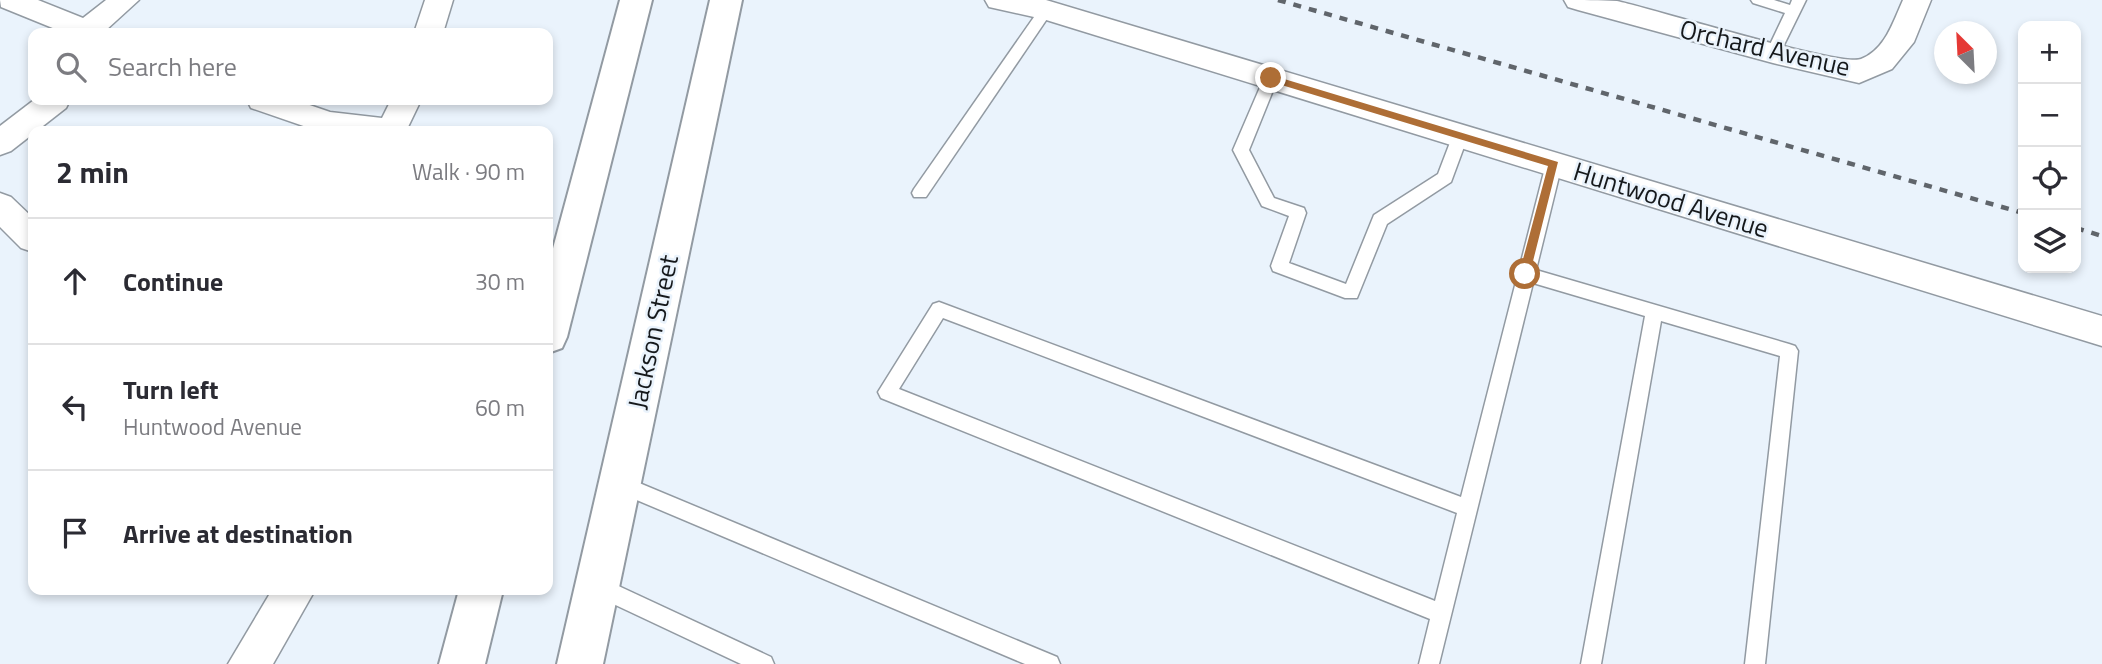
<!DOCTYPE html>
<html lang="en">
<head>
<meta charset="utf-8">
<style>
	:root { --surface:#fff; --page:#f2f2f3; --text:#2b2b33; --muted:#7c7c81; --line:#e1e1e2 }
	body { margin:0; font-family:"Titillium Web",sans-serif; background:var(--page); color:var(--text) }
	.controls { position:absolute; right:21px; top:21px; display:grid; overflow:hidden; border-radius:14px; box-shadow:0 4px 10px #0003 }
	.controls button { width:63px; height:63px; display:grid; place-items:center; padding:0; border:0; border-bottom:2px solid var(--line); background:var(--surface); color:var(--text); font:35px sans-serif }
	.compass { position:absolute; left:1934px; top:21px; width:63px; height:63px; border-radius:50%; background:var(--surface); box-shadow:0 4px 10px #0003; rotate:336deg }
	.stop { position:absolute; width:21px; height:21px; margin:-16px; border:5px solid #ae6e36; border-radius:50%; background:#fff }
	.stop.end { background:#ae6e36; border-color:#fff; box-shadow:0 2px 7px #0008 }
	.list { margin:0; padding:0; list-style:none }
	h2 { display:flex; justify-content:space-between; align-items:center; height:91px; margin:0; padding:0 28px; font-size:30px }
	h2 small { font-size:23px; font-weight:400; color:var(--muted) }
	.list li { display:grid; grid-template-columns:46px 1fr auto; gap:21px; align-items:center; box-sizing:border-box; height:126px; padding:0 28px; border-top:2px solid var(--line) }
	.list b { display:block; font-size:26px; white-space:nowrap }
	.list p { margin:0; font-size:23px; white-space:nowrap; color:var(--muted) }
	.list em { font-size:23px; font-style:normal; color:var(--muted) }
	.icon { flex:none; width:38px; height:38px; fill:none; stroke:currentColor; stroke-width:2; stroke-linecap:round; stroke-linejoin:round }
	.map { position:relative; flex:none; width:2102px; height:664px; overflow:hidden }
	.search { position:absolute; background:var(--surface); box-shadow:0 4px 10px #0003; left:28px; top:28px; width:525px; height:77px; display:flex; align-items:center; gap:18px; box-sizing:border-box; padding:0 24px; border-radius:14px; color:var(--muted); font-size:26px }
	.panel { position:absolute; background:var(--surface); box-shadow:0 4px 10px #0003; left:28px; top:126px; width:525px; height:469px; border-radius:14px }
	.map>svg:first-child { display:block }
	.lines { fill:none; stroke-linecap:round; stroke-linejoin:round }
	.service-casing { stroke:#929aa2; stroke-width:3 }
	.minor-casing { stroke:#929aa2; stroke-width:3 }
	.primary-casing { stroke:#929aa2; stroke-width:4 }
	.service { fill:#fff; fill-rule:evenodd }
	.minor { fill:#fff; fill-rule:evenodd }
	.primary { fill:#fff; fill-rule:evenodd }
	.rail { stroke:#60656b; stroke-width:4.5; stroke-dasharray:8 8; stroke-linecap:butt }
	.route { fill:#ae6e36 }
	.labels { text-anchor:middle; stroke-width:5; stroke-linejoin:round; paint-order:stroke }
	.street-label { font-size:26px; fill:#16191c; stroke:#eaf3fc }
</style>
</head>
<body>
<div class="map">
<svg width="2102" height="664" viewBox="0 0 2102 664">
	<rect width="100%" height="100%" fill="#eaf3fc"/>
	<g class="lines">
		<defs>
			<g id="service">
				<polygon points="1751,0 1774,0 1790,5 1792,0 1806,0 1778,57 1768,57 1766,53 1785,13 1753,3"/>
				<polygon points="1046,5 1051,7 1051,13 926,197 914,197 912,193 914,189 1041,7"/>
				<polygon points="1271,73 1278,78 1249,150 1274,198 1304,208 1306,213 1289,263 1346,284 1374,215 1438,174 1454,132 1466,132 1468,136 1451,182 1387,224 1357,298 1345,298 1273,271 1271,266 1289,216 1262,206 1233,150 1264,78"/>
				<path d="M1554 158 1562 164 1536 270 1789 344 1795 346 1798 351 1765 664H1745L1780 356 1661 321 1601 664H1581L1645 316 1533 283 1439 664H1419L1430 619 881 398 878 392 933 304 939 302 1461 497 1546 164ZM943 318 1457 513 1435 601 899 389Z"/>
				<polygon points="620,475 1057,657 1060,664 1025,664 613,490 610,484 613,478"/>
				<polygon points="597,576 771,657 774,664 741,664 590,593 587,586 590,579"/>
			</g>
			<g id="minor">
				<polygon points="0,0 38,0 83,18 106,0 139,0 105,31 106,33 65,33 1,7"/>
				<polygon points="425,0 453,0 443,33 414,33"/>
				<polygon points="985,0 1046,0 2102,316 2102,346 1043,19 989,7"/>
				<path d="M1564 0C1581 0 1601 0 1617 1 1654 9 1840 67 1861 59 1885 50 1893 22 1903 0H1931L1914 42 1892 69 1859 83 1773 63 1578 10 1568 7Z"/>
				<polygon points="34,100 70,100 66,108 11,151 0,155 0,126"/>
				<polygon points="247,100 295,100 330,112 382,118 391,100 421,100 408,127 410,131 318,131 251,108"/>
				<polygon points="0,193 11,197 33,218 33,252 21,248 0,227"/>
				<polygon points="272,590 315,590 273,664 228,664"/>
			</g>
			<g id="primary">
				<polygon points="620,0 652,0 567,337 562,348 548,353 548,267"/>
				<polygon points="710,0 742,0 603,664 557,664"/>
				<polygon points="459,590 503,590 485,664 439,664"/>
			</g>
		</defs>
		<use href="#service" class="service-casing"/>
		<use href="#minor" class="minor-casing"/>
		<use href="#primary" class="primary-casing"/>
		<use href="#service" class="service"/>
		<use href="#minor" class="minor"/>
		<use href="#primary" class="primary"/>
		<g class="rail">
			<polyline points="1278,0 2023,213"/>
			<polyline points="2076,228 2102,236"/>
		</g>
	</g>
	<polygon class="route" points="1271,75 1558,162 1529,277 1525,278 1519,274 1548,166 1268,81 1267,78"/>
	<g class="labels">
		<g class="street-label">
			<text transform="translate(1765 48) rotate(13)" y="9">Orchard Avenue</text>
			<text transform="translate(1671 200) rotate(17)" y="9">Huntwood Avenue</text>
			<text transform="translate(653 332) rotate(-78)" y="9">Jackson Street</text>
		</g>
	</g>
</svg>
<div class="controls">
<button>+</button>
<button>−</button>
<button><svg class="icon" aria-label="locate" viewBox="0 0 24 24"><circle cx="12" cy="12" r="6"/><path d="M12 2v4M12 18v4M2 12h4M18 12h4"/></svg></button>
<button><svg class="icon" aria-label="layers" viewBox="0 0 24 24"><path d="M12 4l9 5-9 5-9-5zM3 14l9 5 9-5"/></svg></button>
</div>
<svg class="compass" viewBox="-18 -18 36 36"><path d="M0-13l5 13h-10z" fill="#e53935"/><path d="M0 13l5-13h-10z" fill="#7c7c81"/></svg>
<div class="stop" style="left:1525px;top:274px"></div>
<div class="stop end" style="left:1271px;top:78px"></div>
<div class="search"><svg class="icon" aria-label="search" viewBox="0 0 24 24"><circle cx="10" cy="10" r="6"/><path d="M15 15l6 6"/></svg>Search here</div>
<section class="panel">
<h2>2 min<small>Walk · 90 m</small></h2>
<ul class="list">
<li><svg class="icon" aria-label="ahead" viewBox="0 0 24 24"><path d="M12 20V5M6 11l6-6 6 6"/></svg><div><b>Continue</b></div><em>30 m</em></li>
<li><svg class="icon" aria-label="left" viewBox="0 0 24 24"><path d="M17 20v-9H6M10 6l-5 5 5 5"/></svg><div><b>Turn left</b><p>Huntwood Avenue</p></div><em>60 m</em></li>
<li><svg class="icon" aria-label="arrive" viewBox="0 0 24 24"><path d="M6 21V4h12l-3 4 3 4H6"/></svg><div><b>Arrive at destination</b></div></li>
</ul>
</section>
</div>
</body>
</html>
